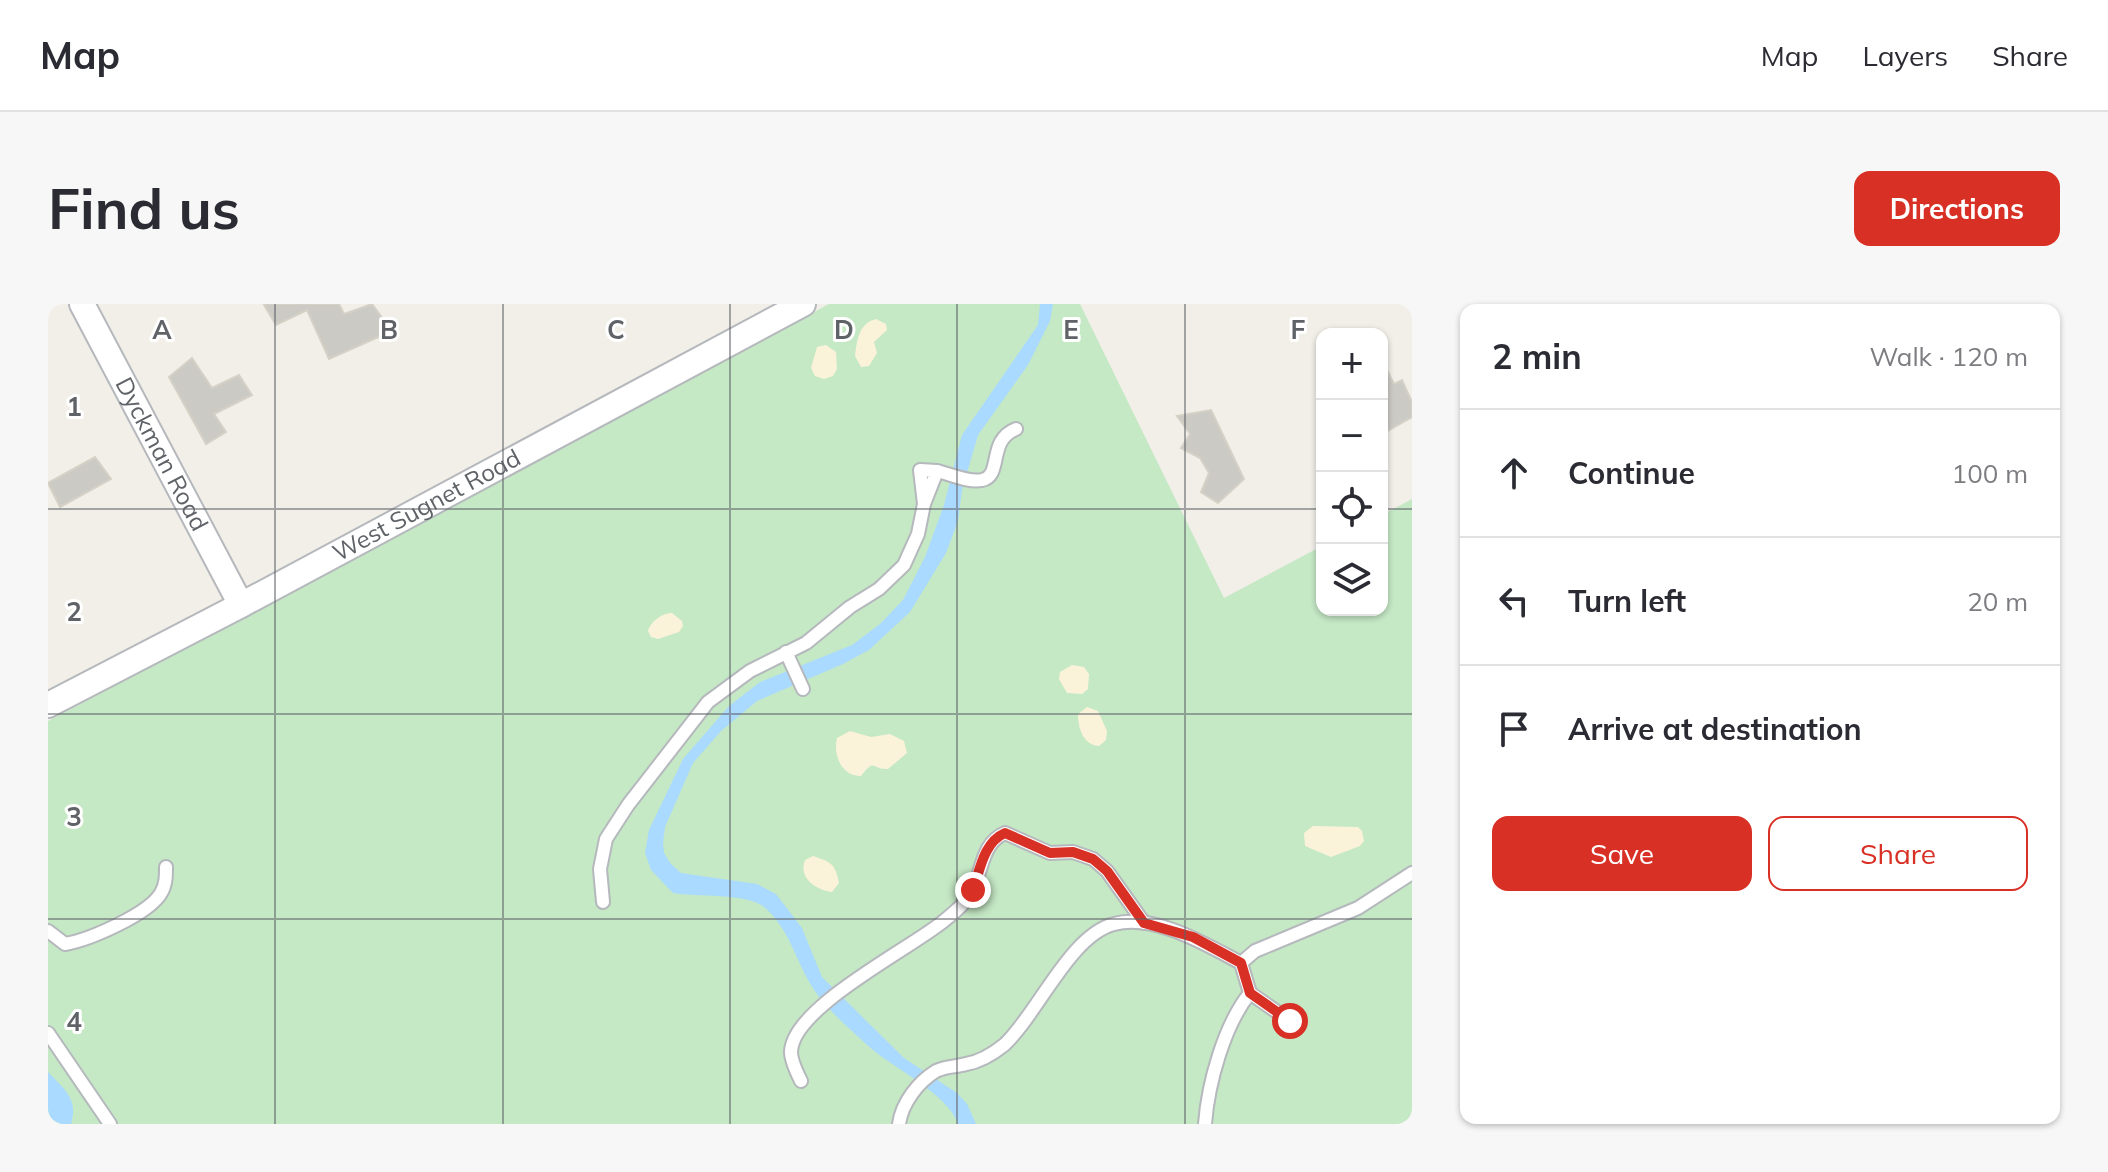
<!DOCTYPE html>
<html lang="en">
<head>
<meta charset="utf-8">
<style>
	:root { --surface:#fff; --page:#f7f7f7; --text:#2b2b33; --muted:#7c7c81; --line:#e1e1e2; --accent:#d93025 }
	body { margin:0; font-family:Mulish,sans-serif; background:var(--page); color:var(--text) }
	.controls { position:absolute; right:24px; top:24px; display:grid; overflow:hidden; border-radius:16px; box-shadow:0 2px 6px #0004 }
	.controls button { width:72px; height:72px; display:grid; place-items:center; padding:0; border:0; border-bottom:2px solid var(--line); background:var(--surface); color:var(--text); font:40px sans-serif }
	.stop { position:absolute; width:24px; height:24px; margin:-18px; border:6px solid #d93025; border-radius:50%; background:#fff }
	.stop.end { background:#d93025; border-color:#fff; box-shadow:0 2px 8px #0008 }
	.list { margin:0; padding:0; list-style:none }
	h2 { display:flex; justify-content:space-between; align-items:center; height:104px; margin:0; padding:0 32px; font-size:34px }
	h2 small { font-size:26px; font-weight:400; color:var(--muted) }
	.list li { display:grid; grid-template-columns:52px 1fr auto; gap:24px; align-items:center; box-sizing:border-box; height:128px; padding:0 32px; border-top:2px solid var(--line) }
	.list b { display:block; font-size:30px; white-space:nowrap }
	.list em { font-size:26px; font-style:normal; color:var(--muted) }
	.actions { display:flex; gap:16px; padding:24px 32px }
	.actions a { flex:1; padding:18px 0; border:2px solid var(--accent); border-radius:16px; text-align:center; font-size:28px; color:var(--accent) }
	.actions .main { background:var(--accent); color:#fff }
	.icon { flex:none; width:44px; height:44px; fill:none; stroke:currentColor; stroke-width:2; stroke-linecap:round; stroke-linejoin:round }
	.map { position:relative; flex:none; width:1364px; height:820px; overflow:hidden; border-radius:16px }
	header { display:flex; align-items:center; gap:48px; box-sizing:border-box; height:112px; padding:0 40px; background:var(--surface); border-bottom:2px solid var(--line) }
	header strong { font-size:38px }
	nav { display:flex; gap:44px; margin-inline-start:auto; font-size:28px }
	.intro { display:flex; align-items:center; justify-content:space-between; box-sizing:border-box; height:192px; padding:0 48px }
	h1 { margin:0; font-size:56px }
	.button { padding:20px 36px; border-radius:16px; background:var(--accent); color:#fff; font-size:28px; font-weight:700 }
	main { display:flex; gap:48px; padding:0 48px }
	aside { flex:1; background:var(--surface); border-radius:16px; box-shadow:0 2px 6px #0004 }
	.map>svg:first-child { display:block }
	.green { fill:#c5e8c5 }
	.sand { fill:#fbf3d9 }
	.water { fill:#aadaff }
	.building { fill:#cccac5; stroke:#d6d1c6; stroke-width:2 }
	.lines { fill:none; stroke-linecap:round; stroke-linejoin:round }
	.service-casing { stroke:#b5b8bc; stroke-width:16 }
	.minor-casing { stroke:#b5b8bc; stroke-width:28 }
	.service { stroke:#fff; stroke-width:12 }
	.minor { stroke:#fff; stroke-width:24 }
	.route { stroke:#d93025; stroke-width:10 }
	.grid { fill:none; stroke:#5f6368; stroke-width:2; stroke-opacity:0.55 }
	.labels { text-anchor:middle; stroke-width:6; stroke-linejoin:round; paint-order:stroke }
	.street-label { font-size:24px; fill:#5f6368; stroke:#fff }
	.grid-label { font-size:26px; text-anchor:middle; font-weight:bold; fill:#5f6368; stroke:#fff; stroke-width:6; stroke-linejoin:round; paint-order:stroke }
</style>
</head>
<body>
<header>
<strong>Map</strong>
<nav><a>Map</a><a>Layers</a><a>Share</a></nav>
</header>
<div class="intro"><h1>Find us</h1><a class="button">Directions</a></div>
<main>
<div class="map">
<svg width="1364" height="820" viewBox="0 0 1364 820">
	<rect width="100%" height="100%" fill="#f1efe8"/>
	<polygon class="green" points="781,0 1032,0 1176,294 1274,242 1274,306 1334,306 1334,211 1364,195 1364,820 0,820 0,417 360,227"/>
	<g class="sand">
		<path d="M828 15 838 20 839 26 826 38 829 49 821 62 813 63 807 52C809 36 811 19 828 15Z"/>
		<polygon points="778,41 788,48 789,65 785,72 776,75 767,72 763,64 769,43"/>
		<path d="M624 309 634 317 635 322 631 328 610 335 603 333 600 327C602 318 614 309 624 309Z"/>
		<polygon points="1024,361 1036,363 1041,370 1040,385 1034,390 1019,389 1011,375 1012,368"/>
		<path d="M1039 403 1050 407 1059 427 1058 436 1051 442C1035 441 1030 424 1030 410Z"/>
		<path d="M802 427 823 433 842 430 856 437 859 449 840 465C823 466 828 453 813 472 793 472 785 451 789 434Z"/>
		<polygon points="1265,522 1310,523 1314,527 1316,537 1312,542 1283,553 1257,542 1256,529"/>
		<path d="M765 552C782 558 787 558 791 579L784 588C767 586 750 573 757 556Z"/>
	</g>
	<g class="water">
		<path d="M992 0H1005L1002 17 980 61 930 131 914 186 910 217 898 249 862 308 821 346 795 360 709 397 673 427 645 459 617 523 615 539 616 549 623 560 633 569 709 580 728 590 754 624 774 673 856 754 909 789 919 800 928 820H910C900 789 842 763 818 740 800 723 776 703 763 681 747 655 741 624 716 603 699 589 648 593 625 589L603 566 597 549 601 526 635 455 681 402 712 378 804 341 832 320 855 296 877 253 896 201 914 131 990 21Z"/>
		<path d="M0 768C16 785 31 795 23 820H0Z"/>
	</g>
	<g class="building">
		<polygon points="218,0 291,0 296,10 324,0 344,27 281,55 259,6 228,21 216,1"/>
		<polygon points="144,54 164,84 191,71 204,91 166,110 178,128 158,140 121,73"/>
		<polygon points="1334,56 1346,80 1354,76 1364,98 1364,113 1334,130"/>
		<polygon points="1163,106 1196,175 1170,199 1153,188 1161,169 1152,154 1133,144 1142,130 1129,112"/>
		<polygon points="47,153 63,175 12,203 0,179"/>
	</g>
	<g class="lines">
		<defs>
			<g id="service">
				<path d="M889 167C902 170 921 179 934 176 955 172 939 136 968 125"/>
				<polyline points="738,348 755,385"/>
				<polyline points="555,598 552,565 558,535 580,501 660,398 702,367 758,339 802,303 831,285 856,261 870,230 876,200 872,166 889,167 876,200"/>
				<path d="M0 627 17 640C41 636 101 610 113 589 118 581 118 572 118 563"/>
				<polyline points="1193,659 1207,647 1310,604 1364,569"/>
				<polyline points="1202,689 1242,717"/>
				<polyline points="0,729 62,820"/>
				<path d="M753 777C749 769 743 757 743 748 744 703 864 644 897 616 908 607 919 598 925 585 935 564 934 539 957 529L1002 549 1025 548 1045 555 1059 567 1096 619"/>
				<path d="M851 820C854 799 870 778 888 767 898 762 908 763 918 760 931 758 946 749 956 741 989 711 1022 631 1066 620 1106 609 1159 641 1193 659L1202 689C1176 721 1160 780 1157 820"/>
			</g>
			<g id="minor">
				<path id="s1" d="M34 0 193 301"/>
				<path id="s2" d="M0 401 193 301 755 0"/>
			</g>
		</defs>
		<use href="#service" class="service-casing"/>
		<use href="#minor" class="minor-casing"/>
		<use href="#service" class="service"/>
		<use href="#minor" class="minor"/>
	</g>
	<g class="lines">
		<path class="route" d="M925 586C932 565 936 538 957 529L1002 549 1025 548 1045 555 1059 567 1096 619 1145 633 1193 659 1202 689 1242 717"/>
	</g>
	<path class="grid" d="M227 0V820M455 0V820M682 0V820M909 0V820M1137 0V820M0 205H1274M1334 205H1364M0 410H1364M0 615H1364"/>
	<g class="labels">
		<g class="street-label">
			<text dy="8" stroke="none"><textPath href="#s1" startOffset="170">Dyckman Road</textPath></text>
			<text dy="8" stroke="none"><textPath href="#s2" startOffset="428">West Sugnet Road</textPath></text>
		</g>
	</g>
	<g class="grid-label">
		<text x="114" y="35">A</text>
		<text x="341" y="35">B</text>
		<text x="568" y="35">C</text>
		<text x="796" y="35">D</text>
		<text x="1023" y="35">E</text>
		<text x="1250" y="35">F</text>
		<text x="26" y="112">1</text>
		<text x="26" y="317">2</text>
		<text x="26" y="522">3</text>
		<text x="26" y="727">4</text>
	</g>
</svg>
<div class="controls">
<button>+</button>
<button>−</button>
<button><svg class="icon" aria-label="locate" viewBox="0 0 24 24"><circle cx="12" cy="12" r="6"/><path d="M12 2v4M12 18v4M2 12h4M18 12h4"/></svg></button>
<button><svg class="icon" aria-label="layers" viewBox="0 0 24 24"><path d="M12 4l9 5-9 5-9-5zM3 14l9 5 9-5"/></svg></button>
</div>
<div class="stop" style="left:1242px;top:717px"></div>
<div class="stop end" style="left:925px;top:586px"></div>
</div>
<aside>
<h2>2 min<small>Walk · 120 m</small></h2>
<ul class="list">
<li><svg class="icon" aria-label="ahead" viewBox="0 0 24 24"><path d="M12 20V5M6 11l6-6 6 6"/></svg><div><b>Continue</b></div><em>100 m</em></li>
<li><svg class="icon" aria-label="left" viewBox="0 0 24 24"><path d="M17 20v-9H6M10 6l-5 5 5 5"/></svg><div><b>Turn left</b></div><em>20 m</em></li>
<li><svg class="icon" aria-label="arrive" viewBox="0 0 24 24"><path d="M6 21V4h12l-3 4 3 4H6"/></svg><div><b>Arrive at destination</b></div></li>
</ul>
<div class="actions"><a class="main">Save</a><a>Share</a></div>
</aside>
</main>
</body>
</html>
